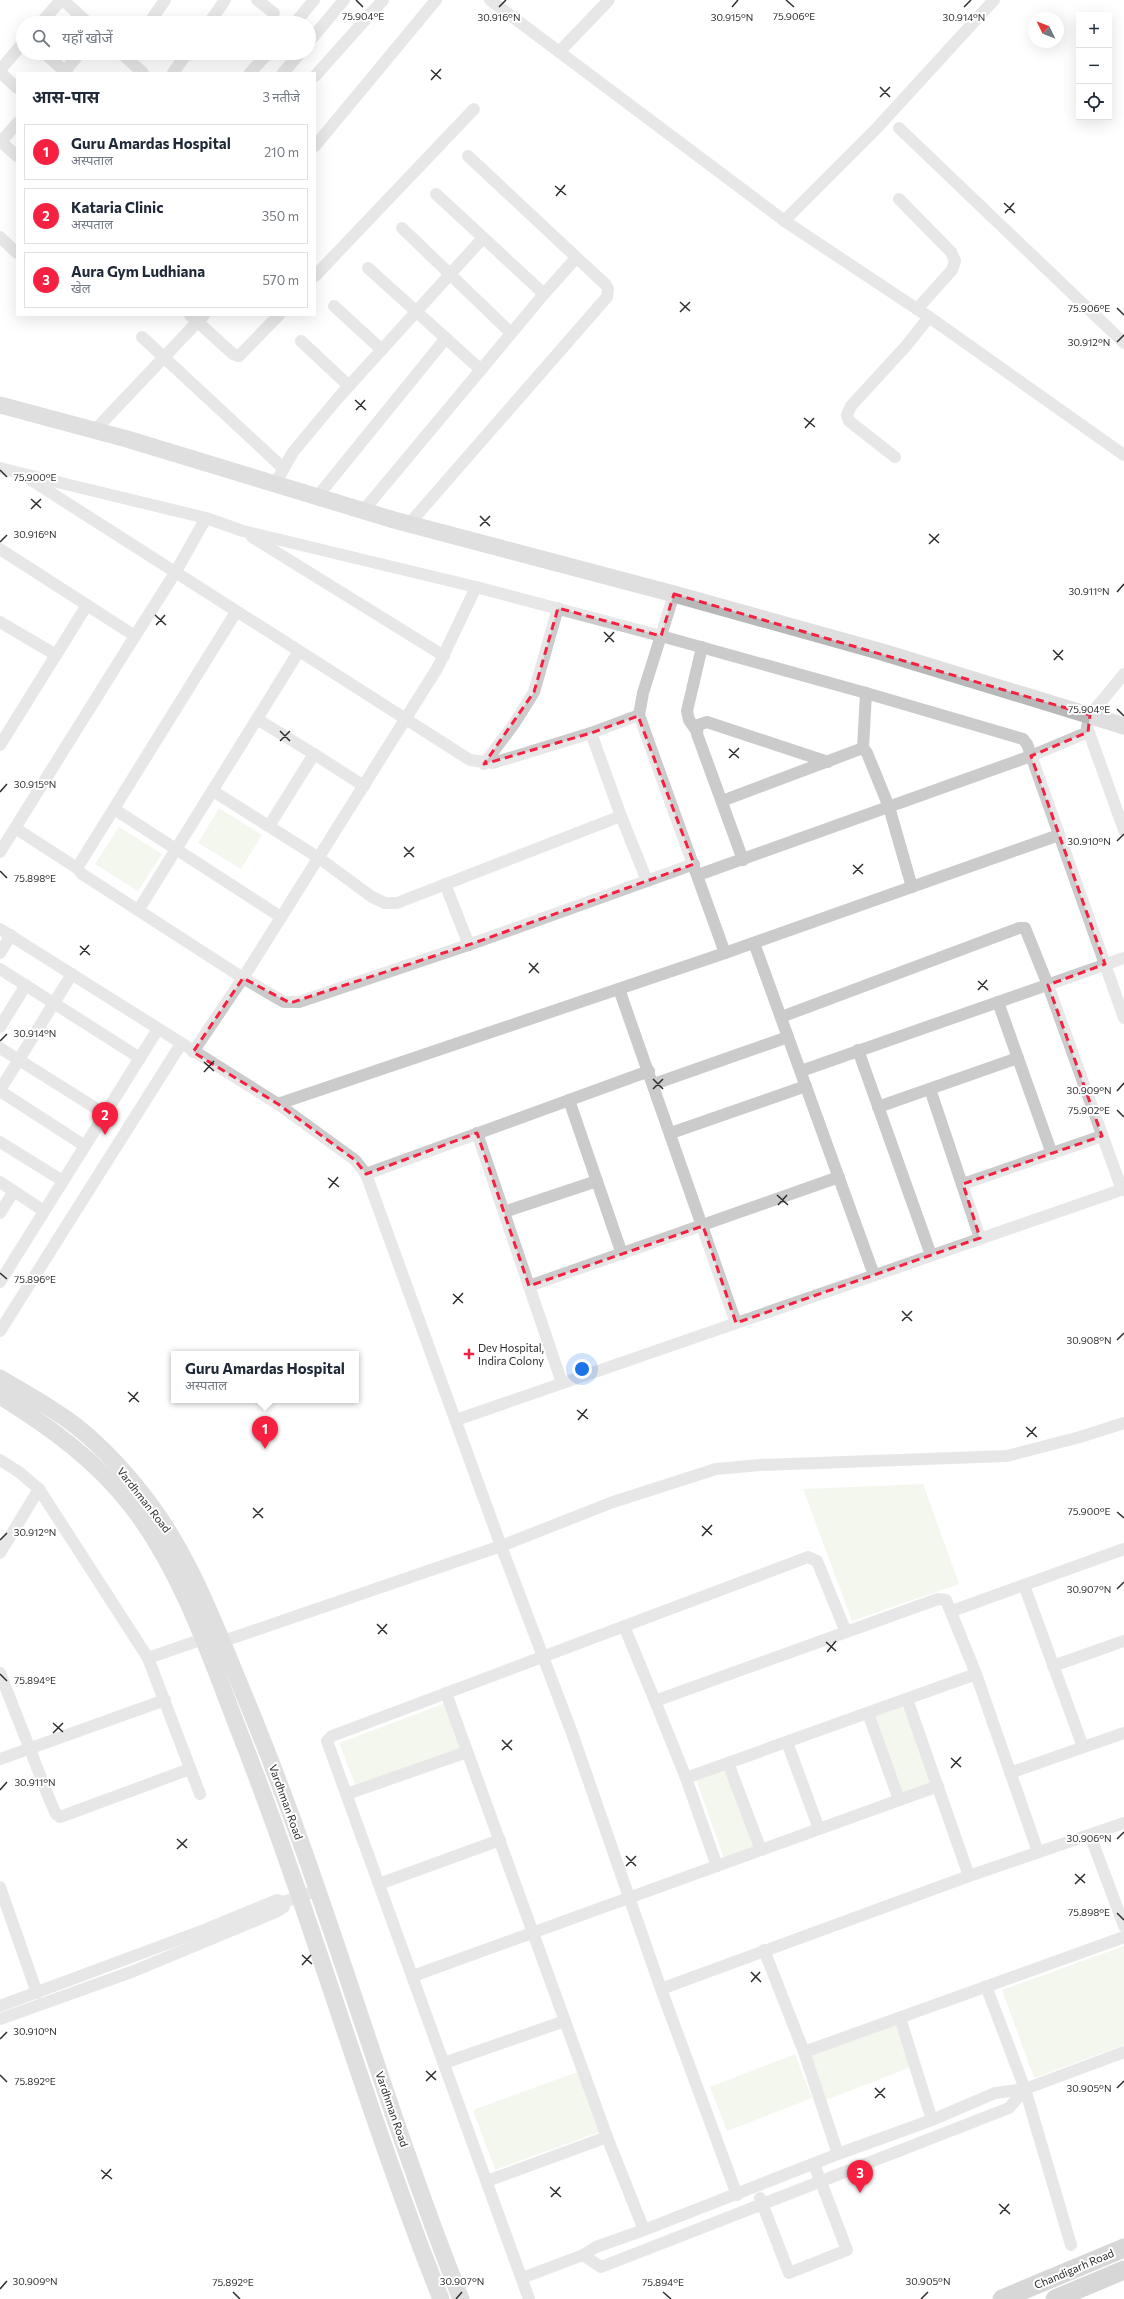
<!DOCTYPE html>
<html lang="hi">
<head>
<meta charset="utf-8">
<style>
	:root { --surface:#fff; --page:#f2f2f3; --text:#1f2937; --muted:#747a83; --line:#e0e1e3; --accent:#f62040 }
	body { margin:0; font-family:Commissioner,"Noto Sans Devanagari",sans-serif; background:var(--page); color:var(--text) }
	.controls { position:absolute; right:12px; top:12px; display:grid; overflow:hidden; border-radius:0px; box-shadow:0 4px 16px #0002 }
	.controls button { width:36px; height:36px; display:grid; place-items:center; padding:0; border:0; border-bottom:1px solid var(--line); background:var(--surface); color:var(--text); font:20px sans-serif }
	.compass { position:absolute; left:1028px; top:12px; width:36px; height:36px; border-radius:50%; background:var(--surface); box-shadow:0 4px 16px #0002; rotate:313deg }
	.you { position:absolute; left:582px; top:1369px; width:14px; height:14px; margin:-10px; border:3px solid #fff; border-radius:50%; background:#1a73e8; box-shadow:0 0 0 6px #1a73e833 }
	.badge { display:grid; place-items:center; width:26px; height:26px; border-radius:50%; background:var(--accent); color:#fff; font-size:13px; font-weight:700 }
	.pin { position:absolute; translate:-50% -33px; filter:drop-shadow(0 1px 2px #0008) }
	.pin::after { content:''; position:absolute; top:21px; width:14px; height:12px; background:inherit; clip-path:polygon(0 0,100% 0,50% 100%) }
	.popup { position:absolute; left:171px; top:1351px; width:188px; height:52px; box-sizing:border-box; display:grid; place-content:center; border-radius:0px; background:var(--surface); filter:drop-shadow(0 1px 3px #0005); font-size:13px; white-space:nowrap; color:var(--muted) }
	.popup b { font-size:15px; color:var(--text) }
	.popup::after { content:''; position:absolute; left:50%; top:100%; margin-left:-8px; border:8px solid transparent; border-top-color:var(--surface) }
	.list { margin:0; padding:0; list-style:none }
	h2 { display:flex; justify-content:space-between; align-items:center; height:52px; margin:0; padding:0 16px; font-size:17px }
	h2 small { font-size:13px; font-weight:400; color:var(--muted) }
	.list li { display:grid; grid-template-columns:26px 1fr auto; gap:12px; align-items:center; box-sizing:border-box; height:56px; margin:0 8px 8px; padding:0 8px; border:1px solid var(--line); border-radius:0px }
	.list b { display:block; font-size:15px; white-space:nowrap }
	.list p { margin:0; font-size:13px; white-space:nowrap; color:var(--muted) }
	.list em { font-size:13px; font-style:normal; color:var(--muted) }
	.icon { flex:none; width:22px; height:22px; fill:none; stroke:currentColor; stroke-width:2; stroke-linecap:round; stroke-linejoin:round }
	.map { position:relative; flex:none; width:1124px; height:2299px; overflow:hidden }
	.search { position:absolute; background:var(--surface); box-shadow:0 4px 16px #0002; left:16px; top:16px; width:300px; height:44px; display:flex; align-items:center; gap:10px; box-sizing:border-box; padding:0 14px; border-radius:22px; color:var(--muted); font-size:15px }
	.panel { position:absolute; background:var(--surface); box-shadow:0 4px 16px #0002; left:16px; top:72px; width:300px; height:244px; border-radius:0px }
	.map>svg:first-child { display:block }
	.park { fill:#e6edda }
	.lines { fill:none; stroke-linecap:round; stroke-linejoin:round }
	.street { stroke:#cbcbcb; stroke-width:12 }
	.secondary { stroke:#b8b8b8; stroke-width:17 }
	.primary { stroke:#a6a6a6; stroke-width:19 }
	.marked { fill:none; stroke:#f62040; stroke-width:3; stroke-dasharray:8 5; stroke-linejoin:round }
	.ticks { fill:none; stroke:#2e2e2e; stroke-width:1.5 }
	.poi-dot { fill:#f62040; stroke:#fff; stroke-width:1.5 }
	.labels { text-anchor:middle; stroke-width:4; stroke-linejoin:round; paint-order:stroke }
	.poi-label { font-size:11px; fill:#2e2e2e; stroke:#fff; text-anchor:start }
	.street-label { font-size:11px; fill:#2e2e2e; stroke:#fff }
	.ticks-label { font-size:10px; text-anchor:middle; fill:#2e2e2e; stroke:#fff; stroke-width:4; stroke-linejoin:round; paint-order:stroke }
</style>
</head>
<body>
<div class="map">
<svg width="1124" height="2299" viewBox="0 0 1124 2299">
	<rect width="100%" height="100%" fill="#fff"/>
	<g class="park">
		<polygon points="219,808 262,835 241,869 198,843"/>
		<polygon points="119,827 162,854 138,891 95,864"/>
		<polygon points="923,1484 959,1584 852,1621 803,1489"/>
		<polygon points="446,1703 464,1752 358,1792 339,1743"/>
		<polygon points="904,1706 932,1783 902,1794 874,1717"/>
		<polygon points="725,1768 754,1847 724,1858 696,1779"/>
		<polygon points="1124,1946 1124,2045 1034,2078 1002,1990"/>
		<polygon points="895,2023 911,2067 826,2100 810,2056"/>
		<polygon points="795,2054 812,2098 727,2131 710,2087"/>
		<polygon points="583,2070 605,2130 495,2170 473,2110"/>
	</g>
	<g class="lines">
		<g class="street">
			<polyline points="63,0 88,23"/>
			<polyline points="257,0 274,13"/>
			<polyline points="490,0 786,222 929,317 1124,455"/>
			<polyline points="41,23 61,0"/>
			<polyline points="149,23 165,0"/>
			<polyline points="209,23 225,0"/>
			<polyline points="295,23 314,0"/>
			<polyline points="309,42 344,0"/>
			<polyline points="559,52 609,0"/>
			<polyline points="44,53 67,73"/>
			<polyline points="121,53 143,73"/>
			<polyline points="0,70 23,43"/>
			<polyline points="0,72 17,88"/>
			<polyline points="63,73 80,53"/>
			<polyline points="173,73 187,53"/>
			<polyline points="250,73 268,53"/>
			<polyline points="283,73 300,53"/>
			<polyline points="315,76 383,0"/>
			<polyline points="899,128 1124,343"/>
			<polyline points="0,141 17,156"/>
			<polyline points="1,142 17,123"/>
			<polyline points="315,146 436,0"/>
			<polyline points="899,199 951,252 955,261 952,270 917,309"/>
			<polyline points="784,221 876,129 994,0"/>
			<polyline points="402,228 511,333"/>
			<polyline points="0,237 17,253"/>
			<polyline points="368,268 481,370"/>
			<polyline points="315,276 474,109"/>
			<polyline points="544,294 576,258"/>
			<polyline points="334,306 382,350"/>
			<polyline points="190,315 233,354 239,356 279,315"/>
			<polyline points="142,337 283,468"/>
			<polyline points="301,341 349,386"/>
			<polyline points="95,430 204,315"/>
			<polyline points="895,457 849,421 847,415 851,406 906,346 929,317"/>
			<polyline points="0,468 20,473 470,760 493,763 591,733 639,715"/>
			<polyline points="20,473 206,518 243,531 476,587 661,636 866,693 1023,739 1027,744 1124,1018"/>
			<polyline points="275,484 293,452 338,398 482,239"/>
			<polyline points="317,497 446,338"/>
			<polyline points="363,511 544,294 436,194"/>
			<polyline points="409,524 607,297 608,289 606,285 468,156"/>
			<polyline points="252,537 444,656"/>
			<polyline points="0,549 135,636 0,852"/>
			<polyline points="674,594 643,693 639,715 725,953"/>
			<polyline points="236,612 77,868 82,874 243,978 438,667 476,587"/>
			<polyline points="0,622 56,655"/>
			<polyline points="135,636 175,573 206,518"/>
			<polyline points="1124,674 1090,715 1087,727 1124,830"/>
			<polyline points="257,719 314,754 269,826"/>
			<polyline points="696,730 689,720 687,711 702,647"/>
			<polyline points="0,745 87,605"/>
			<polyline points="863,748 866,693"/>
			<polyline points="314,754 364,786"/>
			<polyline points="484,764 514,724 534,692 558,608"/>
			<polyline points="213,791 319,858 372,897 385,903 397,903 621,816 591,733"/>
			<polyline points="722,801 863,748 867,753 889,807 912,887"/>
			<polyline points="114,809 281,917"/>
			<polyline points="621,816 647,881"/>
			<polyline points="15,828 77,868"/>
			<polyline points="743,860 697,734 698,725 707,722 828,762"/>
			<polyline points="698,875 1031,756 1088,732"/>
			<polyline points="445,884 469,945"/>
			<polyline points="139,909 299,651"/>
			<polyline points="0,929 278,1104 355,1160 366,1174 501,1546 572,1733 661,1989 737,2195"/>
			<polyline points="754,943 874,1275"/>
			<polyline points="0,953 11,935"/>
			<polyline points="0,969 140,1058"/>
			<polyline points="619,989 736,1323"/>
			<polyline points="998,1002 1052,1154"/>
			<polyline points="781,1017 1019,928 1025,928 1048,985 1122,1190"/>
			<polyline points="0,1027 26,985"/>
			<polyline points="0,1048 105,1114"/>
			<polyline points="858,1050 931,1255"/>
			<polyline points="193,1052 243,978 284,1002 299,1002 474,943 694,864"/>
			<polyline points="801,1071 1124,958"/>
			<polyline points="654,1084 788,1037"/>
			<polyline points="930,1089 980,1238"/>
			<polyline points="0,1090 72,974"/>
			<polyline points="0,1091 85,1146"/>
			<polyline points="569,1100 622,1254"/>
			<polyline points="278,1104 725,953 1059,835"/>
			<polyline points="878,1107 1018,1058"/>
			<polyline points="477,1133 562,1383"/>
			<polyline points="671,1133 806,1086"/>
			<polyline points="0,1142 63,1181"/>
			<polyline points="366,1174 649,1071"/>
			<polyline points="0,1182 44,1211"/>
			<polyline points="963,1184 1102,1136"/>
			<polyline points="504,1212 597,1181"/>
			<polyline points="0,1213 14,1191"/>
			<polyline points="0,1282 158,1029"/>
			<polyline points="529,1286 839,1177"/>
			<polyline points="0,1331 181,1044"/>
			<polyline points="456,1420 1124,1189"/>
			<polyline points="0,1460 19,1472 39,1489 148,1658 200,1794"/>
			<polyline points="0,1553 39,1489"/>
			<polyline points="1024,1585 1083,1747"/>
			<polyline points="952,1611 1124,1549"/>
			<polyline points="624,1626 655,1701 938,1599 946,1600 976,1674 1038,1852"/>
			<polyline points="215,1644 501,1546 613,1502 716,1469 760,1465 1007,1456 1080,1437 1124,1423"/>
			<polyline points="148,1658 203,1639"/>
			<polyline points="1053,1666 1124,1641"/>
			<polyline points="0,1673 51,1803 56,1814 60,1817 190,1769"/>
			<polyline points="446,1693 607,2137 644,2230"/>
			<polyline points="907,1699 969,1876"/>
			<polyline points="655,1701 686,1778 717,1866"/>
			<polyline points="868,1713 899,1800"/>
			<polyline points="787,1742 819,1829"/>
			<polyline points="0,1759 165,1700"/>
			<polyline points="728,1763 761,1850"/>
			<polyline points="1010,1773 1124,1733"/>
			<polyline points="686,1778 976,1674"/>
			<polyline points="347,1794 467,1752"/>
			<polyline points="1090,1835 1124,1926"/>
			<polyline points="379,1884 500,1840"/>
			<polyline points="0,1887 37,1993"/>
			<polyline points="764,1950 804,2052 838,2154"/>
			<polyline points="413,1976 938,1786"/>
			<polyline points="986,1986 1025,2089 1071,2245"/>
			<polyline points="661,1989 969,1876 1124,1823"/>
			<polyline points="0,2006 204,1930 277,1900 284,1902 318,1890"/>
			<polyline points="900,2018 932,2120"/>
			<polyline points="0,2019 134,1971 276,1912 284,1907 284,1902"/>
			<polyline points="804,2052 1124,1937"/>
			<polyline points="444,2063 565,2021"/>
			<polyline points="487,2181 607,2137"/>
			<polyline points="760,2198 789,2273 847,2250 814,2164"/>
			<polyline points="583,2255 601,2267 1009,2108 1025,2089"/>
			<polyline points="522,2278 583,2255 596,2247 644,2230 838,2154 932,2120 995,2093 1025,2089 1124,2052"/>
			<polyline points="529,2299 327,1741 332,1736 808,1557 817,1561 846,1632"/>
		</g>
		<g class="secondary">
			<polyline points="0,405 127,439 394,520 674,594 882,652 1124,726"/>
			<path d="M0 1378C25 1393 53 1408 76 1426 105 1449 130 1477 152 1507 192 1561 219 1635 245 1697 327 1894 382 2101 461 2299"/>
			<path d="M0 1396C50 1427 97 1461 133 1508 182 1572 210 1656 239 1731 313 1918 366 2112 441 2299"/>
		</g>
		<g class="primary">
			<polyline points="1002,2299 1124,2248"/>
			<polyline points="1055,2299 1124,2270"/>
		</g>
	</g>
	<path d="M0 0H1124V2299H0ZM674 594 1090 715 1088 732 1031 756 1105 964 1048 985 1102 1136 963 1184 980 1238 736 1323 703 1226 529 1286 477 1133 366 1174 355 1160 278 1104 193 1052 243 978 290 1003 474 943 694 864 638 716 591 733 484 764 534 692 558 608 661 636Z" fill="#fff" fill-opacity=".55" fill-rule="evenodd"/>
	<path class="marked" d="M674 594 1090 715 1088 732 1031 756 1105 964 1048 985 1102 1136 963 1184 980 1238 736 1323 703 1226 529 1286 477 1133 366 1174 355 1160 278 1104 193 1052 243 978 290 1003 474 943 694 864 638 716 591 733 484 764 534 692 558 608 661 636Z"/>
	<path class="ticks" d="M356 0 363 7M786 0 794 7M499 7 506 0M732 7 738 0M964 7 971 0M431 70 441 79M431 80 441 69M880 87 890 97M880 97 890 87M555 186 566 195M556 196 565 185M1004 203 1015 213M1005 213 1014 203M680 302 690 311M1117 308 1124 315M680 312 690 302M1117 342 1124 335M355 400 366 410M356 410 365 400M804 418 815 427M805 428 814 418M0 470 7 477M31 499 41 508M31 509 41 499M480 516 490 526M480 526 490 516M929 534 939 543M0 542 7 535M929 544 939 534M1117 592 1124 584M155 615 166 625M156 625 165 615M604 632 614 642M605 642 614 632M1053 650 1063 660M1054 660 1063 650M1117 709 1124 716M280 731 290 741M280 741 290 731M729 749 739 758M729 758 739 748M0 792 7 784M1117 841 1124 834M404 847 414 857M404 857 414 847M853 865 863 874M0 871 7 878M853 874 863 864M80 946 90 955M80 955 89 945M529 963 539 973M529 973 538 963M978 981 988 990M978 990 987 980M0 1041 7 1034M204 1062 214 1071M204 1072 214 1061M653 1079 663 1089M653 1089 663 1079M1117 1091 1124 1083M1117 1110 1124 1117M328 1178 339 1187M329 1188 338 1177M777 1195 788 1205M778 1205 787 1195M0 1273 7 1279M453 1294 463 1303M453 1304 463 1293M902 1311 912 1321M902 1321 912 1311M1117 1340 1124 1333M128 1392 139 1402M129 1402 138 1392M577 1410 588 1419M578 1420 587 1409M1026 1427 1037 1437M1027 1437 1036 1427M253 1508 263 1518M1117 1512 1124 1518M253 1518 263 1508M702 1526 712 1535M702 1536 712 1525M0 1540 7 1533M1117 1589 1124 1582M377 1624 387 1634M378 1634 387 1624M826 1642 836 1651M827 1652 836 1641M0 1674 7 1681M53 1723 63 1732M53 1733 63 1723M502 1740 512 1750M502 1750 512 1740M951 1758 961 1767M951 1768 961 1757M0 1790 7 1782M177 1839 187 1848M1117 1839 1124 1832M177 1849 187 1839M626 1856 636 1866M626 1866 636 1856M1075 1874 1085 1883M1075 1884 1085 1874M1117 1913 1124 1920M302 1955 312 1964M302 1965 311 1955M751 1972 761 1982M751 1982 760 1972M0 2039 7 2032M426 2071 436 2080M0 2075 7 2082M426 2081 436 2071M875 2088 885 2098M1117 2088 1124 2081M875 2098 885 2088M101 2170 112 2179M102 2179 111 2169M550 2187 561 2197M551 2197 560 2187M999 2204 1010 2214M1000 2214 1009 2204M0 2289 7 2281M233 2292 240 2299M663 2292 671 2299M456 2299 462 2292M921 2299 928 2292"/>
	<path class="poi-dot" d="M467 1348h4v4h4v4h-4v4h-4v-4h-4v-4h4z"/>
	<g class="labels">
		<g class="poi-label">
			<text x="478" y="1352">Dev Hospital,<tspan x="478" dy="13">Indira Colony</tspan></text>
		</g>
		<g class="street-label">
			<text transform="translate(144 1500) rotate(52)" y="4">Vardhman Road</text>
			<text transform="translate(286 1802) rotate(70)" y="4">Vardhman Road</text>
			<text transform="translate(392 2109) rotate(71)" y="4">Vardhman Road</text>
			<text transform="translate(1074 2269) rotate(-23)" y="4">Chandigarh Road</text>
		</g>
	</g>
	<g class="ticks-label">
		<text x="363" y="20">75.904°E</text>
		<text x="794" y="20">75.906°E</text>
		<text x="499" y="21">30.916°N</text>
		<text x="732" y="21">30.915°N</text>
		<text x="964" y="21">30.914°N</text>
		<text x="1089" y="312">75.906°E</text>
		<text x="1089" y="346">30.912°N</text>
		<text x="35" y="481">75.900°E</text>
		<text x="35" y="538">30.916°N</text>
		<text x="1089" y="595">30.911°N</text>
		<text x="1089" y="713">75.904°E</text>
		<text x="35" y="788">30.915°N</text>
		<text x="1089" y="845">30.910°N</text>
		<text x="35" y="882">75.898°E</text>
		<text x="35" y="1037">30.914°N</text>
		<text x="1089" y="1094">30.909°N</text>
		<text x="1089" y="1114">75.902°E</text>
		<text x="35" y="1283">75.896°E</text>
		<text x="1089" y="1344">30.908°N</text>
		<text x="1089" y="1515">75.900°E</text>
		<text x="35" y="1536">30.912°N</text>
		<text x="1089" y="1593">30.907°N</text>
		<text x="35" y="1684">75.894°E</text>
		<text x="35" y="1786">30.911°N</text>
		<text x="1089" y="1842">30.906°N</text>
		<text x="1089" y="1916">75.898°E</text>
		<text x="35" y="2035">30.910°N</text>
		<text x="35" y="2085">75.892°E</text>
		<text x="1089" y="2092">30.905°N</text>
		<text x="35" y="2285">30.909°N</text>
		<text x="462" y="2285">30.907°N</text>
		<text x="928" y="2285">30.905°N</text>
		<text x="233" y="2286">75.892°E</text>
		<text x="663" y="2286">75.894°E</text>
	</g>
</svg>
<div class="controls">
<button>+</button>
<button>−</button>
<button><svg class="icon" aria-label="locate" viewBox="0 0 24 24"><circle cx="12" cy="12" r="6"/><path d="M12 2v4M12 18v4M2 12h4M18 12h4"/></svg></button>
</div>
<svg class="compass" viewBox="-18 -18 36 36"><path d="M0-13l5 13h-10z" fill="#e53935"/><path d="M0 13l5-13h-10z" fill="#747a83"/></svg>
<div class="you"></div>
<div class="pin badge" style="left:265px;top:1449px">1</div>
<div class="popup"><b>Guru Amardas Hospital</b>अस्पताल</div>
<div class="pin badge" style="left:105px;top:1135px">2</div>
<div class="pin badge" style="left:860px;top:2193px">3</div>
<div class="search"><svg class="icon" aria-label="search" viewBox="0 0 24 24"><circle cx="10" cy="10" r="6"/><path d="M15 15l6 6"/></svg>यहाँ खोजें</div>
<section class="panel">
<h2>आस-पास<small>3 नतीजे</small></h2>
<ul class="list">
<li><span class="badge">1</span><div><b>Guru Amardas Hospital</b><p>अस्पताल</p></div><em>210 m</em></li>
<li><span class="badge">2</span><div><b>Kataria Clinic</b><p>अस्पताल</p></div><em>350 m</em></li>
<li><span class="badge">3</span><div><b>Aura Gym Ludhiana</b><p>खेल</p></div><em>570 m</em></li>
</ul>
</section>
</div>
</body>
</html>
